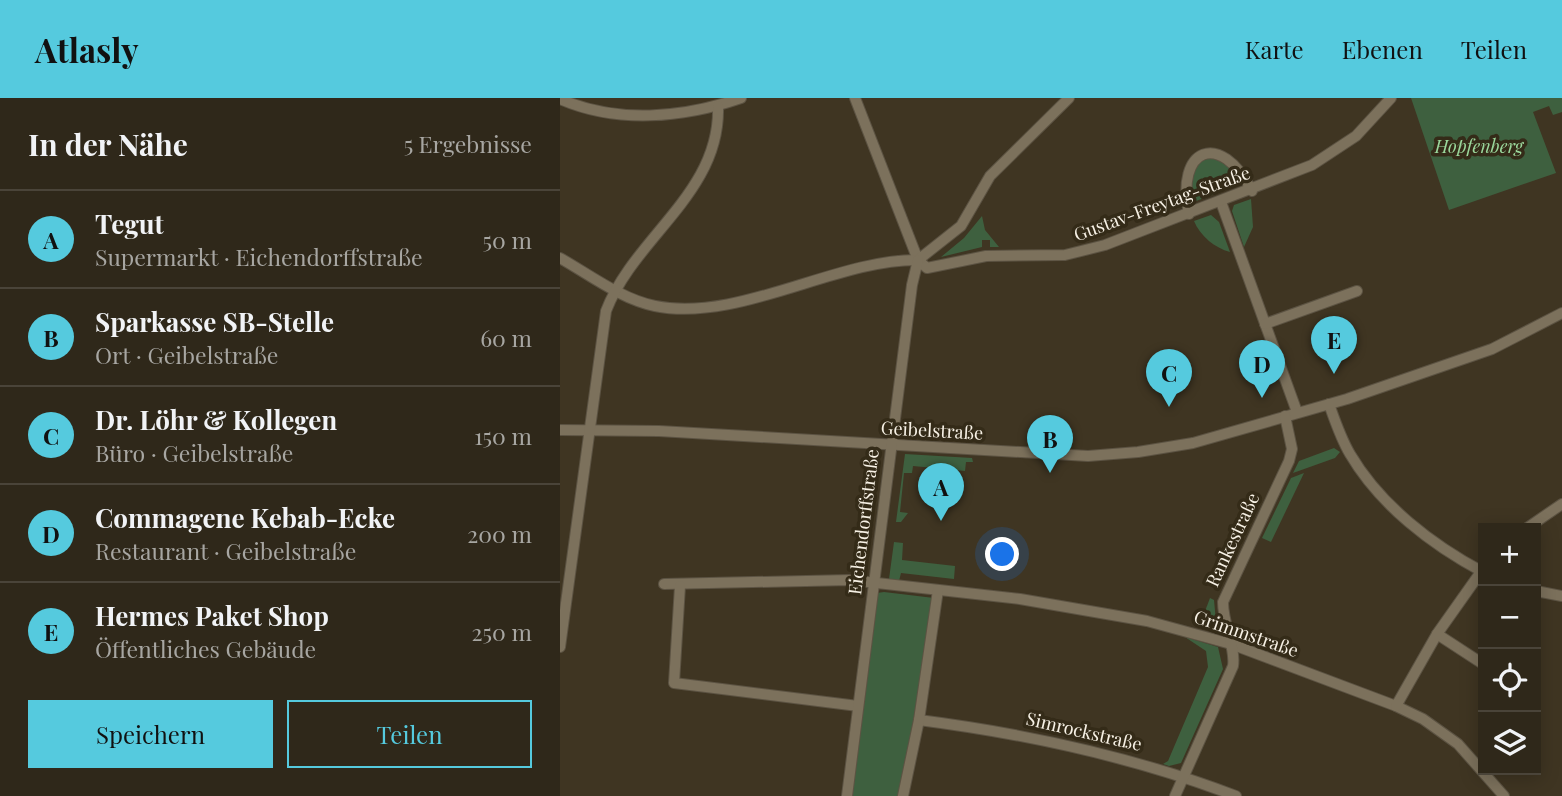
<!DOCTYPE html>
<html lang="de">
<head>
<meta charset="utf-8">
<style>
	:root { --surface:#2f281a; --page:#3b3427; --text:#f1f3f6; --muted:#a7a6a2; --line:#4a4439; --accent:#55cade }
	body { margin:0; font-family:"Playfair Display",serif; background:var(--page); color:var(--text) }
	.controls { position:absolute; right:21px; bottom:21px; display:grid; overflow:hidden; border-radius:0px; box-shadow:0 4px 18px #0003 }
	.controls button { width:63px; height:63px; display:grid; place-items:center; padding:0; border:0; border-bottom:2px solid var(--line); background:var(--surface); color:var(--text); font:35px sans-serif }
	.you { position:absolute; left:443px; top:457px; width:24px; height:24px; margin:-18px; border:5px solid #fff; border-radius:50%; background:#1a73e8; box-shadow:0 0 0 10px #1a73e833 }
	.badge { display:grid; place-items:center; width:46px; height:46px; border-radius:50%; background:var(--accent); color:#111; font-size:23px; font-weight:700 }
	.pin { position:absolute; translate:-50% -58px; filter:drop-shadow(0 2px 4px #0008) }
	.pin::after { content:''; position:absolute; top:37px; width:24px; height:21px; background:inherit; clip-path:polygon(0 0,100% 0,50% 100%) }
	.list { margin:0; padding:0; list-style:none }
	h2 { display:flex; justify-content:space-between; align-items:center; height:91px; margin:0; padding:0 28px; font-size:30px }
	h2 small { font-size:23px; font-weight:400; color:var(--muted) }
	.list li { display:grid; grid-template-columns:46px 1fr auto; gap:21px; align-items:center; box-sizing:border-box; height:98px; padding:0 28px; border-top:2px solid var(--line) }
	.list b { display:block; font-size:26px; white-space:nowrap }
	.list p { margin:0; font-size:23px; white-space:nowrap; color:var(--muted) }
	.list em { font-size:23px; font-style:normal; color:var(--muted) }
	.actions { display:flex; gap:14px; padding:21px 28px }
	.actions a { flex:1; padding:16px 0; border:2px solid var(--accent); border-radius:0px; text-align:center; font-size:24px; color:var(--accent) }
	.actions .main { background:var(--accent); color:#111 }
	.icon { flex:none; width:38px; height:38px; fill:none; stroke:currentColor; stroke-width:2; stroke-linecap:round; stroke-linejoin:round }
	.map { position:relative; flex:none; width:1002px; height:698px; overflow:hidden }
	header { display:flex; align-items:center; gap:42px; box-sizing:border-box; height:98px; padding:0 35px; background:var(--accent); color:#111 }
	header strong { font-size:33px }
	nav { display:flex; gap:38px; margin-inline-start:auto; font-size:24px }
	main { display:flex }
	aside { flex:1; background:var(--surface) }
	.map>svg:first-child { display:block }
	.green { fill:#3e603f }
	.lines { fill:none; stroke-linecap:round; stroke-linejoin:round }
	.street-casing { stroke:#5c5343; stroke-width:12 }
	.street { stroke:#7c715c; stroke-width:10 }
	.labels { text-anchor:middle; stroke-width:7; stroke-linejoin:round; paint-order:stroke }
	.park-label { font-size:18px; font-style:italic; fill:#9bd89c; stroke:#342b18 }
	.street-label { font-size:18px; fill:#f7f1e5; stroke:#342b18 }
</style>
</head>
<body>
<header>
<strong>Atlasly</strong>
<nav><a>Karte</a><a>Ebenen</a><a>Teilen</a></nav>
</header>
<main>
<aside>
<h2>In der Nähe<small>5 Ergebnisse</small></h2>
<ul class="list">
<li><span class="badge">A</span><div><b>Tegut</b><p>Supermarkt · Eichendorffstraße</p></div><em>50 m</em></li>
<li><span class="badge">B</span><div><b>Sparkasse SB-Stelle</b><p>Ort · Geibelstraße</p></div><em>60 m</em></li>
<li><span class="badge">C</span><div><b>Dr. Löhr &amp; Kollegen</b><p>Büro · Geibelstraße</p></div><em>150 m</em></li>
<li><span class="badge">D</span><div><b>Commagene Kebab-Ecke</b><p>Restaurant · Geibelstraße</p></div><em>200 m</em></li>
<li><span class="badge">E</span><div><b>Hermes Paket Shop</b><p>Öffentliches Gebäude</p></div><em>250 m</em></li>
</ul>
<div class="actions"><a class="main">Speichern</a><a>Teilen</a></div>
</aside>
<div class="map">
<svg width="1002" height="698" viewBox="0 0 1002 698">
	<rect width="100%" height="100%" fill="#3f3522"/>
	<g class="green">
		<polygon points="851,0 1002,0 1002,14 993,17 989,8 973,14 996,75 889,112"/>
		<polygon points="656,59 675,73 682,85 631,105 630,84 638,63"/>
		<polygon points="691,101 693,129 684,149 672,113 674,107"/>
		<path d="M651 117 659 124 670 154C655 150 640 138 634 123Z"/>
		<polygon points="422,118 425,132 439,149 430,149 430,142 422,142 422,149 381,159 404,140"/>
		<polygon points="774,350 780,354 775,360 733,375 739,363"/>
		<polygon points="345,356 412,360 413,364 406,364 405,373 353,368 352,375 344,375 340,414 348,415 341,424 336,424"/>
		<polygon points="744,375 711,444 702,440 731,380"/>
		<polygon points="334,444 343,445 342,462 395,468 394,481 341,475 339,483 329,481"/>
		<polygon points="324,494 374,500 356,621 339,698 292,698 317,495"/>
		<polygon points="650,500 654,502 656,524 654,529 644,531 639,529"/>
		<polygon points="625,539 658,549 663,571 621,665 609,668 603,666 608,663 648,569 646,553"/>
	</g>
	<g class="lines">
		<defs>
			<g id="street">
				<polyline points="295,0 358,162"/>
				<path d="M0 1C57 26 123 20 181 0"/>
				<polyline points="661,104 737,314"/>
				<path d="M629 116C615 50 660 31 692 93"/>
				<path d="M0 160C30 177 61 201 95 208 178 225 276 161 358 162L367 170 426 158 505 157 545 147 752 67 796 38 831 0"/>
				<polyline points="358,162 401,128 430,78 509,0"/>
				<polyline points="705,226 797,193"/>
				<path d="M769 306C775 323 781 341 790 356 820 407 872 447 923 474"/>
				<polyline points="0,332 99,333 528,358 578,354 633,345 787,301 932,251 1002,215"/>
				<polyline points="967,430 1002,406"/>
				<polyline points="104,486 290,482 460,501 587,523 671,546 836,608 863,621 898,646 944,698"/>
				<polyline points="120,488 114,585 298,608"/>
				<polyline points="976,493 1002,498"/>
				<polyline points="877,536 923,566"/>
				<path d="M0 549 46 213C74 139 161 95 158 8"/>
				<polyline points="836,608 877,536 923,471"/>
				<path d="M359 622C468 636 574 659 676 698"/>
				<polyline points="287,698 352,187 358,162"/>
				<polyline points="343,698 359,622 378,492"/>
				<path d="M615 698 673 568C676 550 663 527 663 504L729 363 732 351 725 318"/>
			</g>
		</defs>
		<use href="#street" class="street-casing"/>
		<use href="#street" class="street"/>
	</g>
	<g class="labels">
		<g class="park-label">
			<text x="919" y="55">Hopfenberg</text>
		</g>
		<g class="street-label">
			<text transform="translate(602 106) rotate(-20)" y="6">Gustav-Freytag-Straße</text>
			<text transform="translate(372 333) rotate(3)" y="6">Geibelstraße</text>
			<text transform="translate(304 424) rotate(-83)" y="6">Eichendorffstraße</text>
			<text transform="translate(673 442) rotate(-65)" y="6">Rankestraße</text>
			<text transform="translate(686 536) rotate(19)" y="6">Grimmstraße</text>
			<text transform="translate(524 634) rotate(13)" y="6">Simrockstraße</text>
		</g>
	</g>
</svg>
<div class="controls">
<button>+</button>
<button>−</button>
<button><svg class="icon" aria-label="locate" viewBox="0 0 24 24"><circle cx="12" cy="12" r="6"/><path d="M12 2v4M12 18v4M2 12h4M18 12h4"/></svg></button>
<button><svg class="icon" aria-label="layers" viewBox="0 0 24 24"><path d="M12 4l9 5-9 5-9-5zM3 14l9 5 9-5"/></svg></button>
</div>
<div class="you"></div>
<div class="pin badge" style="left:381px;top:423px">A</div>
<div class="pin badge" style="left:490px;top:375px">B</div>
<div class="pin badge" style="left:609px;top:309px">C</div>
<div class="pin badge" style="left:702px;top:300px">D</div>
<div class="pin badge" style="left:774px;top:276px">E</div>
</div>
</main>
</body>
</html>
